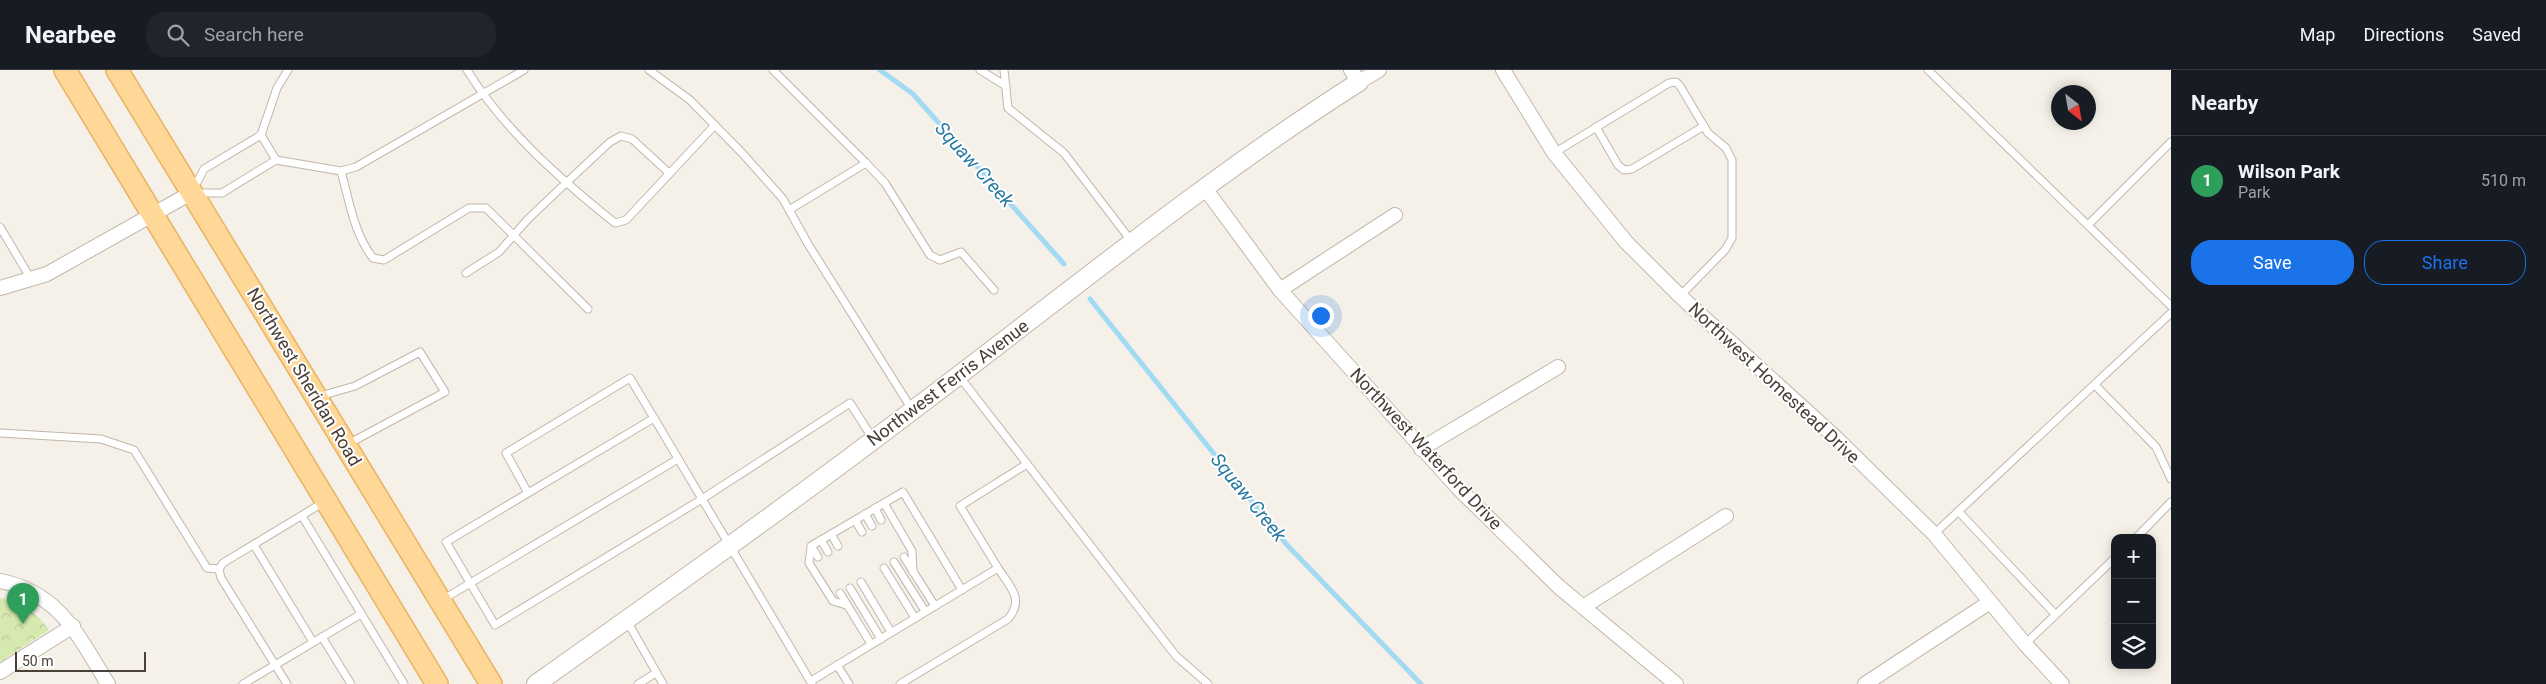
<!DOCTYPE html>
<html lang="en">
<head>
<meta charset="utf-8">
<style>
	:root { --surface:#171b24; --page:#20242c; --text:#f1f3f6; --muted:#9ea1a6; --line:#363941; --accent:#1a73e8 }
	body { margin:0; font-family:Roboto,sans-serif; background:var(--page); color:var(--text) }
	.controls { position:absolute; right:15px; bottom:15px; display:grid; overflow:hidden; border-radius:10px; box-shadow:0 2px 12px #0003 }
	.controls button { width:45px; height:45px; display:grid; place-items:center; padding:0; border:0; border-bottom:1px solid var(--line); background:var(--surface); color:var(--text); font:25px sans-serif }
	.compass { position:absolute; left:2051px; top:15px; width:45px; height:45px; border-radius:50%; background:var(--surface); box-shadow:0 2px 12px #0003; rotate:149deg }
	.scale { position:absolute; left:15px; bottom:12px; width:131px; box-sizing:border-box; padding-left:5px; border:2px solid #494037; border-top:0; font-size:14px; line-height:18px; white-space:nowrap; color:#494037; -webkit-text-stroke:4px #fff; paint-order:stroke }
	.you { position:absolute; left:1320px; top:245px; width:18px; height:18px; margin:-12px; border:4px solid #fff; border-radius:50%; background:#1a73e8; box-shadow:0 0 0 8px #1a73e833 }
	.badge { display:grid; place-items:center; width:32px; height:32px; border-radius:50%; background:var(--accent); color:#fff; font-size:16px; font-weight:700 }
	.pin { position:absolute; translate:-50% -41px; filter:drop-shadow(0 1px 2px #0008) }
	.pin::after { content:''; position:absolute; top:26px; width:18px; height:15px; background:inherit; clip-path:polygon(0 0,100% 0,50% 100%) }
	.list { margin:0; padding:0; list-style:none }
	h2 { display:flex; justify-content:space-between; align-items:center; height:65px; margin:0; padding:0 20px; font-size:21px }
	h2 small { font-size:16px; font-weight:400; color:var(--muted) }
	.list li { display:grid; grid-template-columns:32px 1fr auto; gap:15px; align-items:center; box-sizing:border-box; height:90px; padding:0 20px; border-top:1px solid var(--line) }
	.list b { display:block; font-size:19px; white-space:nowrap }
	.list p { margin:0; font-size:16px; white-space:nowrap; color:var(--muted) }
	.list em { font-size:16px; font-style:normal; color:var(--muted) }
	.actions { display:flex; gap:10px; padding:15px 20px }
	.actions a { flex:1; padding:11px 0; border:1px solid var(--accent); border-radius:20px; text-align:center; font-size:18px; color:var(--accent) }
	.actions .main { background:var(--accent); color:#fff }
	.icon { flex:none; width:28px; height:28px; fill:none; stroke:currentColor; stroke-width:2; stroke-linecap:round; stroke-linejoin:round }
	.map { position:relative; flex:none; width:2171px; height:614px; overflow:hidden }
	header { display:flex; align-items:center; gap:30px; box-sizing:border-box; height:70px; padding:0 25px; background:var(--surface); border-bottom:1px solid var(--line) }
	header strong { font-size:24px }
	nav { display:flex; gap:28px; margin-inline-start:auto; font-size:18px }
	.search { width:350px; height:45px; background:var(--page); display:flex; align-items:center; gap:12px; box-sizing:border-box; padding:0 18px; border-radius:20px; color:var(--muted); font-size:19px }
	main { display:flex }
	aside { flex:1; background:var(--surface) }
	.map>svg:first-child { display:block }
	.park { fill:url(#park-crowns) }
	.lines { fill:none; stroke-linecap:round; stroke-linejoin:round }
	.stream { stroke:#a3daf3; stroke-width:5 }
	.service-casing { stroke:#c1b7aa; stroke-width:9 }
	.minor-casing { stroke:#c1b7aa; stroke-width:16 }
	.tertiary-casing { stroke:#c1b7aa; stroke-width:20 }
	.primary-casing { stroke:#e8b363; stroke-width:24 }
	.service { stroke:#fff; stroke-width:7 }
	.minor { stroke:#fff; stroke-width:14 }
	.tertiary { stroke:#fff; stroke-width:18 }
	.primary { stroke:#ffd797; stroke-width:21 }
	.labels { text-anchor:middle; stroke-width:4; stroke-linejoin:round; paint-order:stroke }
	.street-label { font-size:18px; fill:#494037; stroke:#fff }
	.water-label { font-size:19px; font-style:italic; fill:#2779a0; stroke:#fff }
</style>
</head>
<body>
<header>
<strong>Nearbee</strong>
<div class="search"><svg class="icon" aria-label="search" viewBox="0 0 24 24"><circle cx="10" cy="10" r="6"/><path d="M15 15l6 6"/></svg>Search here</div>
<nav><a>Map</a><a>Directions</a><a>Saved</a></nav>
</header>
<main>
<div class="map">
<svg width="2171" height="614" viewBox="0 0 2171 614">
	<defs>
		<pattern id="park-crowns" width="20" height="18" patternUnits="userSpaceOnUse" patternTransform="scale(1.25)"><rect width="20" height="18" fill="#d6eab0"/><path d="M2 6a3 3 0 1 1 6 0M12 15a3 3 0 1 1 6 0" fill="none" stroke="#b9ca98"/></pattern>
	</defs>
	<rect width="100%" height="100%" fill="#f5f0e8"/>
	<path class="park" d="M0 528C21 531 37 543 49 560L0 592Z"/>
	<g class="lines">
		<g class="stream">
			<polyline points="880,0 913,24 1064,194"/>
			<polyline points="1090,229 1287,475 1421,614"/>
		</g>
		<defs>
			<g id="service">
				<path d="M467 0C504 60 560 109 615 153L626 150 715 55"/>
				<polyline points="649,0 690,30 743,84 783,129 808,174 913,341"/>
				<polyline points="773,0 866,93 789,140"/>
				<polyline points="980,0 1006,16"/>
				<polyline points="1004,0 1008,38 1064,83 1132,172"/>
				<polyline points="1928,0 2171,236"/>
				<polyline points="1596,57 1618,95 1624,100 1632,99 1704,56"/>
				<polyline points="1554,83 1669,13 1676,12 1680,16 1708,63 1726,78 1732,90 1732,168 1725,180 1680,226"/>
				<polyline points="276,90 261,65 277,18 288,0"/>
				<polyline points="866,93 885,113 930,185 940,190 961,182 994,220"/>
				<path d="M341 101C349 130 354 164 373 188L384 190 469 138H486L588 239"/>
				<polyline points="194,118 204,99 261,65"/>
				<polyline points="196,123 222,123 276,90 341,101 356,97 524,0"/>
				<polyline points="2088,155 2171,72"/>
				<polyline points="0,157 31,209"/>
				<polyline points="466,203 499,182 528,149 566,113 610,72 621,66 632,69 669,103"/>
				<polyline points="959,306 1176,586 1208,614"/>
				<polyline points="2095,315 2156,377 2171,409"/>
				<polyline points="320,326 355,316 420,282 445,322 348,374"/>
				<polyline points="0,363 101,369 134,380 207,498 219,499"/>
				<polyline points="528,423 506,383 630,308 654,348"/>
				<polyline points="884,433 912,481 913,502"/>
				<polyline points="875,438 881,450"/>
				<polyline points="1958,441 2055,544"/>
				<polyline points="865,444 872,456"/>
				<polyline points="302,446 404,614"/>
				<polyline points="855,450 862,462"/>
				<polyline points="831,464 838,476"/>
				<polyline points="1934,464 2171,243"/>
				<polyline points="2136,468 2171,432"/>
				<polyline points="821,470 828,482"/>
				<polyline points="254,475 313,572"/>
				<polyline points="811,477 809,493 833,531 846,535"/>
				<polyline points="818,487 811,476 903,422 962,520"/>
				<polyline points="904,487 935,536"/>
				<polyline points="894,492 925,541"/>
				<polyline points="884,498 915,548"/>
				<polyline points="998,498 960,436 1027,394"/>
				<polyline points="861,512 891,562"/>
				<polyline points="850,518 881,569"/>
				<polyline points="840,523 871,574"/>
				<polyline points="442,530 678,389"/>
				<polyline points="627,551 663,614"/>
				<polyline points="322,567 351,614"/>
				<polyline points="2025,574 2115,488"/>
				<polyline points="837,595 849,614"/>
				<path d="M811 611 998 498C1010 517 1025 529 1008 549L900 614"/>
				<polyline points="243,614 361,544"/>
				<polyline points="287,614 221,508 219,499 223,493 324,432"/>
				<polyline points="638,614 656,603"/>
				<polyline points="812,614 702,429 495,555 446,472 654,348 702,429 850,333 873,369"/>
			</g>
			<g id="minor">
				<polyline points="1351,0 1359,12 1379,0"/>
				<polyline points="1503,0 1554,83 1626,172 1680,226 1835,367 1934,464 2025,574 2062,614"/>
				<polyline points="1204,117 1280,220 1459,419 1559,517 1676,614"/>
				<polyline points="0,218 47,204 191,123"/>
				<polyline points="1280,220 1395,145"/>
				<polyline points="1421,379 1558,297"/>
				<path d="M0 511C59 522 79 567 108 614"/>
				<polyline points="1583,537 1726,446"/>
				<polyline points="0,602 73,556"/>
				<polyline points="1865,614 1990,532"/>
			</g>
			<path id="tertiary" d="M536 614C663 524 790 434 913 340 1061 229 1203 111 1359 12"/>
			<g id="primary">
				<polyline points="65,0 437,614"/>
				<polyline points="117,0 491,614"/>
			</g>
		</defs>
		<use href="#service" class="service-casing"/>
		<use href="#minor" class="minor-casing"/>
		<use href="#tertiary" class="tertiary-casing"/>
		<use href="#primary" class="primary-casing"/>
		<use href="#service" class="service"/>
		<use href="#minor" class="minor"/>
		<use href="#tertiary" class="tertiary"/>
		<use href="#primary" class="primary"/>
	</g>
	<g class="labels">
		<g class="street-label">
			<text transform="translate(304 307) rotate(59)" y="6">Northwest Sheridan Road</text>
			<text transform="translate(948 313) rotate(-37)" y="6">Northwest Ferris Avenue</text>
			<text transform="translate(1774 313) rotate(43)" y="6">Northwest Homestead Drive</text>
			<text transform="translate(1426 379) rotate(47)" y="6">Northwest Waterford Drive</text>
		</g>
		<g class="water-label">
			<text transform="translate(975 94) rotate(48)" y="7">Squaw Creek</text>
			<text transform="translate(1249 427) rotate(51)" y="7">Squaw Creek</text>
		</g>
	</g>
</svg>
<div class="controls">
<button>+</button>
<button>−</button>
<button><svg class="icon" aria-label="layers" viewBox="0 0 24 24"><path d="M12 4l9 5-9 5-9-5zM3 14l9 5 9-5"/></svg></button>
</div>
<svg class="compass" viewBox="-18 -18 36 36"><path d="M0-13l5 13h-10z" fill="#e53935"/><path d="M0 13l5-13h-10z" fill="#9ea1a6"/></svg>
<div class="scale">50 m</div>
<div class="you"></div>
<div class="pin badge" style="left:23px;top:554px;background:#2e9e5b">1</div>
</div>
<aside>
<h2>Nearby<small></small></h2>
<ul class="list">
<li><span class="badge" style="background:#2e9e5b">1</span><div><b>Wilson Park</b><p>Park</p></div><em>510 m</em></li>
</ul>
<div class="actions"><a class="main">Save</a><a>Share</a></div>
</aside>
</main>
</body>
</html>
